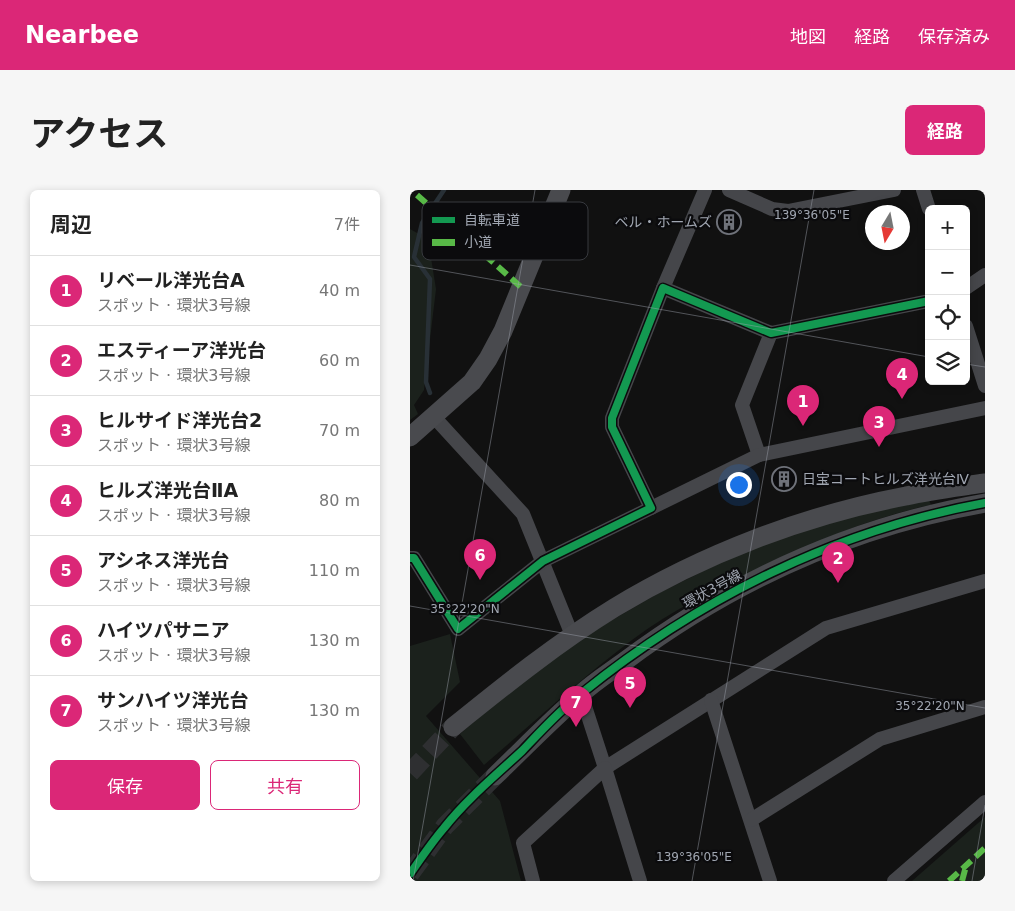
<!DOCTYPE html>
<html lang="ja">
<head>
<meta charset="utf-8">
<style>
	:root { --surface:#fff; --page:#f6f6f6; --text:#222; --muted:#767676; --line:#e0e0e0; --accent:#db2777 }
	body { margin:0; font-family:"DejaVu Sans","Noto Sans JP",sans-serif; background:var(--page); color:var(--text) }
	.controls { position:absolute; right:15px; top:15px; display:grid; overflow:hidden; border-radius:8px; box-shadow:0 2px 8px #0003 }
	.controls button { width:45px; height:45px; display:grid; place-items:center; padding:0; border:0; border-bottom:1px solid var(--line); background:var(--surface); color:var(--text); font:25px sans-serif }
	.compass { position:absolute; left:455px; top:15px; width:45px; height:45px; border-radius:50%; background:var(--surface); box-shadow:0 2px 8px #0003; rotate:190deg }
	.you { position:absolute; left:328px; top:294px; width:18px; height:18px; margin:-12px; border:4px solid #fff; border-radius:50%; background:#1a73e8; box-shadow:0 0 0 8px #1a73e833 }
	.badge { display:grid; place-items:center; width:32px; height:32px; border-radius:50%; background:var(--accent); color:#fff; font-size:16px; font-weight:700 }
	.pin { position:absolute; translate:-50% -41px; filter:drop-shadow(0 1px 2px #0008) }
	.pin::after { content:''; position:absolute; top:26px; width:18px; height:15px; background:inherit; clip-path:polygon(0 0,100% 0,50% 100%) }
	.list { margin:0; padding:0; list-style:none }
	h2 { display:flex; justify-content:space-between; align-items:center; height:65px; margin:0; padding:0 20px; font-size:21px }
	h2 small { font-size:16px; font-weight:400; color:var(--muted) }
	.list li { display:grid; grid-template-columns:32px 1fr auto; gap:15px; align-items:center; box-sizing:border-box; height:70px; padding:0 20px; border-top:1px solid var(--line) }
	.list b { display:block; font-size:19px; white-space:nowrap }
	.list p { margin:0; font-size:16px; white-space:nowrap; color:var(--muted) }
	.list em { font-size:16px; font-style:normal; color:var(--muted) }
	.actions { display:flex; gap:10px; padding:15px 20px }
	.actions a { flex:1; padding:11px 0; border:1px solid var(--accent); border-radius:8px; text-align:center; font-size:18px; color:var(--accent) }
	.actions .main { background:var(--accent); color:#fff }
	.icon { flex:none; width:28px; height:28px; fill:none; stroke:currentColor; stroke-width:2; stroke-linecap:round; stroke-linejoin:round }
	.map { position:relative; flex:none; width:575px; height:691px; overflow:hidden; border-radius:8px }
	header { display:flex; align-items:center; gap:30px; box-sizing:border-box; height:70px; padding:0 25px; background:var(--accent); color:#fff }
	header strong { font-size:24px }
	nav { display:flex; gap:28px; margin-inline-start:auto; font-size:18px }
	.intro { display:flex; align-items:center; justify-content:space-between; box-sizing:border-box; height:120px; padding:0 30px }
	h1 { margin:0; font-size:35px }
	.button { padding:12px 22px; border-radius:8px; background:var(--accent); color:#fff; font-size:18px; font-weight:700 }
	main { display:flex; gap:30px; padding:0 30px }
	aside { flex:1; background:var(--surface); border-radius:8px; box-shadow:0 2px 8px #0003 }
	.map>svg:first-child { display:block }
	.green { fill:#1b211c }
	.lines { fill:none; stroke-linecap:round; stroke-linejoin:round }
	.stream { stroke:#283036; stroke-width:4.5 }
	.secondary-tunnel { stroke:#2e2f31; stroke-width:19; stroke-dasharray:19 9; stroke-linecap:butt }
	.street { stroke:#45464a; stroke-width:14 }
	.secondary { stroke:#494a4e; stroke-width:19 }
	.quiet { stroke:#58b947; stroke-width:6; stroke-dasharray:12 6; stroke-linecap:butt }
	.cycleway-casing { stroke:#0b0b0d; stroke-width:11 }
	.cycleway { stroke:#139951; stroke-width:8 }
	.ticks { fill:none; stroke:#a1a7b2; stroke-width:1; stroke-opacity:0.45 }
	.labels { text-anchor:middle; stroke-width:4.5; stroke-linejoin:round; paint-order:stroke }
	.poi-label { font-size:14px; fill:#a1a7b2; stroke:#0b0b0d; text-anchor:end }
	.street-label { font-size:14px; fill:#a1a7b2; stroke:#0b0b0d }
	.key { fill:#0b0b0d; stroke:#383a3f; stroke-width:1 }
	.key-label { font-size:14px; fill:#a1a7b2 }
	.ticks-label { font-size:12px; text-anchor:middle; fill:#a1a7b2; stroke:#0b0b0d; stroke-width:4.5; stroke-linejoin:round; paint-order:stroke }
</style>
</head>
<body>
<header>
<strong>Nearbee</strong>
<nav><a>地図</a><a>経路</a><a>保存済み</a></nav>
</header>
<div class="intro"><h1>アクセス</h1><a class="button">経路</a></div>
<main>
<aside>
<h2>周辺<small>7件</small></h2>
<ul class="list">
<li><span class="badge">1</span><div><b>リベール洋光台A</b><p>スポット · 環状3号線</p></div><em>40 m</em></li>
<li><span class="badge">2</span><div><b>エスティーア洋光台</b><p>スポット · 環状3号線</p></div><em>60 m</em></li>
<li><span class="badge">3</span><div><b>ヒルサイド洋光台2</b><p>スポット · 環状3号線</p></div><em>70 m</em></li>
<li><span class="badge">4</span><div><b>ヒルズ洋光台ⅡA</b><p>スポット · 環状3号線</p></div><em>80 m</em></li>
<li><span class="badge">5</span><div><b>アシネス洋光台</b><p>スポット · 環状3号線</p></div><em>110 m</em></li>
<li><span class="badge">6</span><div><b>ハイツパサニア</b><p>スポット · 環状3号線</p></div><em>130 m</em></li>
<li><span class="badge">7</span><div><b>サンハイツ洋光台</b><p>スポット · 環状3号線</p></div><em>130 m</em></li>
</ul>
<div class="actions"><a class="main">保存</a><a>共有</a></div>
</aside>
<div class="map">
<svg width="575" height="691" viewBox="0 0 575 691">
	<rect width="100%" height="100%" fill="#111"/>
	<g class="green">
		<polygon points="0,39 18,49 26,99 14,200 4,215 8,224 0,230"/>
		<path d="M519 310 521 315C462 327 408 351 354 376 308 397 262 420 222 450 170 489 123 533 74 575L50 544 125 479 190 437 249 403 324 366 388 339 451 322Z"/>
		<polygon points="40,444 50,492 16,526 90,611 111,691 0,691 0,456"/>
		<polygon points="575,627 575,691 502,691"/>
	</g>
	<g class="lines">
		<polyline class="stream" points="20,203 16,192 20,89 4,67 12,33 34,0"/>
		<g class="secondary-tunnel">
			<polyline points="0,583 43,537"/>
			<polyline points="0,684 35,636 85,586"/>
		</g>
		<g class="street">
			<polyline points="319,0 362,19 378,21 484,0"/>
			<polyline points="513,0 519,19"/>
			<polyline points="253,98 295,0"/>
			<polyline points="556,98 575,85"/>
			<polyline points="556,136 575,196"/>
			<polyline points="25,228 113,324 162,445"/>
			<polyline points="349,265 332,215 361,143"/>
			<polyline points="241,318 349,265 575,218"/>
			<polyline points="0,368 4,368 48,439 133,371 241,318 202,237 202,228 253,98 361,143 519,111"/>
			<polyline points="171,504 195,578 416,438 575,391"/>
			<polyline points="301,510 360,691"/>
			<polyline points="341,630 470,549 575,517"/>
			<polyline points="123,691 113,653 195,578 230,691"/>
			<polyline points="484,691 575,612"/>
		</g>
		<g class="secondary">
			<polyline points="0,247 62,192 78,169 93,141 151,0"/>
			<path d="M43 537C95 495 147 453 204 418 293 364 395 325 496 306 522 300 549 297 575 293"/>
			<path d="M85 586C113 559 141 530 170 505 184 492 200 482 215 471 322 391 444 336 575 313"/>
		</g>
		<g class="quiet">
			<polyline points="7,5 111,97"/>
			<polyline points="539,691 575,658"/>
			<polyline points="552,691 556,676"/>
		</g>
		<defs>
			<g id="cycleway">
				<polyline points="0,368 4,368 48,439 133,371 241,318 202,237 202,228 253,98 361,143 519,111"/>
				<path d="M0 684C11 668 22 652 34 638 56 610 86 585 112 561 131 541 150 520 172 503 290 408 426 340 575 313"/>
			</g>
		</defs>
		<use href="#cycleway" class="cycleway-casing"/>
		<use href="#cycleway" class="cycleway"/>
	</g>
	<path class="ticks" d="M0 75 519 167M556 174 575 177M0 416 575 518M3 691 125 0M282 691 404 0M562 691 575 615"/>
	<defs>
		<symbol id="building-ring" viewBox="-11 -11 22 22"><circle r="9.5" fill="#0b0b0d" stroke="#6f727a" stroke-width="1.5"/><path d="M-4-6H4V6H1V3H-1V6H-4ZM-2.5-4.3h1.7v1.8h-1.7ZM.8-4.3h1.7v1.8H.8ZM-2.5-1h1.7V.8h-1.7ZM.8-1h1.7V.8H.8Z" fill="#6f727a"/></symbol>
	</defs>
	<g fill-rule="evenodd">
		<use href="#building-ring" x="305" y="18" width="28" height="28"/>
		<use href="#building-ring" x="360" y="275" width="28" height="28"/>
	</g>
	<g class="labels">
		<g class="poi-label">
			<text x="302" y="37">ベル・ホームズ</text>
			<text x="392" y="294" text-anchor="start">日宝コートヒルズ洋光台Ⅳ</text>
		</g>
		<g class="street-label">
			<text transform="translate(302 399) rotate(-29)" y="5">環状3号線</text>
		</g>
	</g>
	<rect x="12" y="12" width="166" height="58" rx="8" class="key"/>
	<rect x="22" y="27" width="23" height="6" fill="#139951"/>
	<rect x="22" y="49" width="23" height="7" fill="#58b947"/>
	<g class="key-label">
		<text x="54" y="35">自転車道</text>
		<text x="54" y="57">小道</text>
	</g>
	<g class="ticks-label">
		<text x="402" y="29">139°36'05"E</text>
		<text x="55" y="423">35°22'20"N</text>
		<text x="520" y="520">35°22'20"N</text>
		<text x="284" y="671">139°36'05"E</text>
	</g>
</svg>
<div class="controls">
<button>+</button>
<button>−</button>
<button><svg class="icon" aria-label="locate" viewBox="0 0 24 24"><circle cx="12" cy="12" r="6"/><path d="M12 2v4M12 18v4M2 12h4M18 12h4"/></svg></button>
<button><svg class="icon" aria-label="layers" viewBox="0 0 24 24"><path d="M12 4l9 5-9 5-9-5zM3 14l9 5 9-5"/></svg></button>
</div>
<svg class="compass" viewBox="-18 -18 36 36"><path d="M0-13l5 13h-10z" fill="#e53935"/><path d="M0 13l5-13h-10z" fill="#767676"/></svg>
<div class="you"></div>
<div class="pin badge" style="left:393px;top:236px">1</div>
<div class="pin badge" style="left:428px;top:393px">2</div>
<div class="pin badge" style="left:469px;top:257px">3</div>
<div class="pin badge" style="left:492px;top:209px">4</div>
<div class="pin badge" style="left:220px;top:518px">5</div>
<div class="pin badge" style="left:70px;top:390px">6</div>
<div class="pin badge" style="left:166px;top:537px">7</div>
</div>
</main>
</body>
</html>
